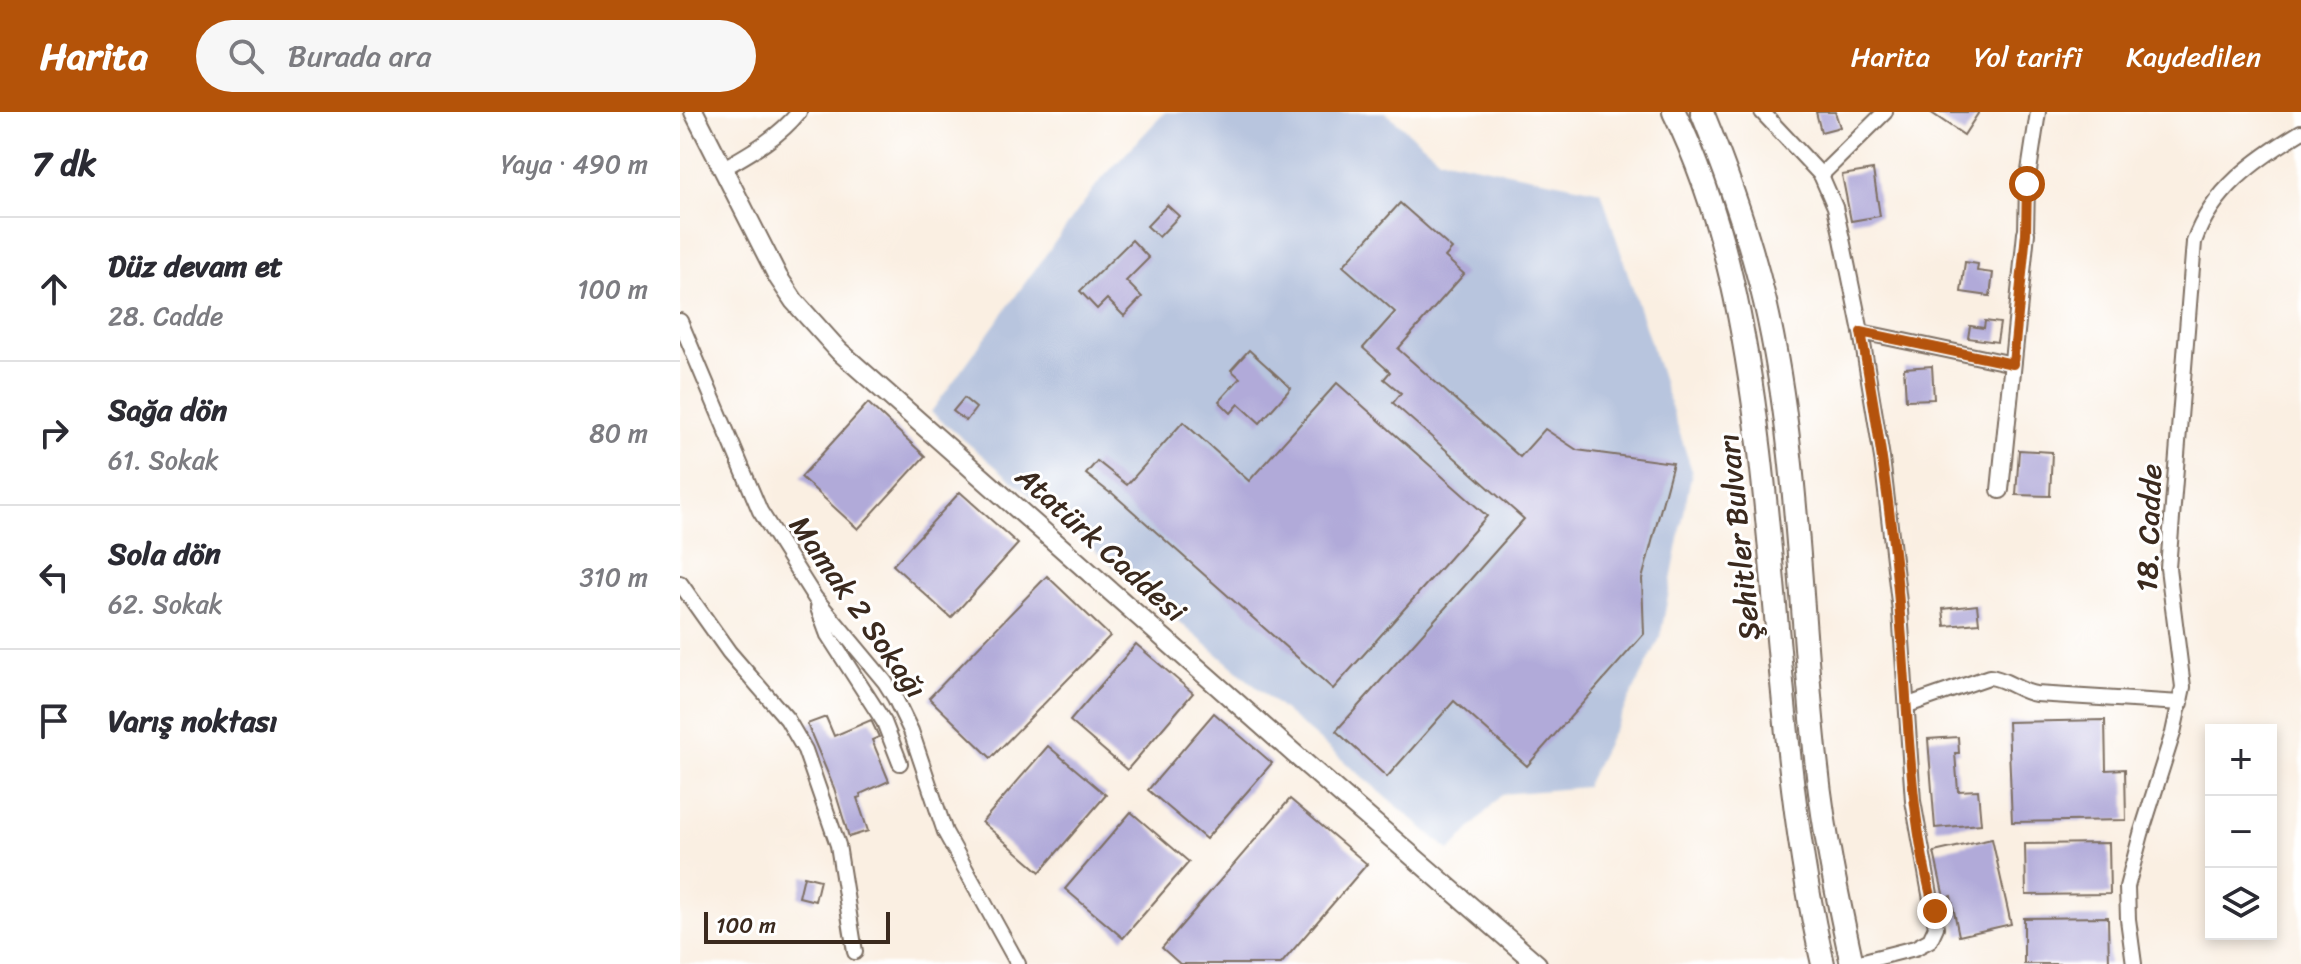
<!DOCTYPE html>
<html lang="tr">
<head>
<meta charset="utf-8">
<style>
	:root { --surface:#fff; --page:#f7f7f7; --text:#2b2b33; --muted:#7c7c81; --line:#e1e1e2; --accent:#b45309 }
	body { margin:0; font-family:Sriracha,sans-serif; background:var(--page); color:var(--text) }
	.controls { position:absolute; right:24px; bottom:24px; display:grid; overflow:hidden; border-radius:0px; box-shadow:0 4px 12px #0003 }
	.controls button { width:72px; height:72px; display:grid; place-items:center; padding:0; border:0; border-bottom:2px solid var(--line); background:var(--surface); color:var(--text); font:40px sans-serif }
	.scale { position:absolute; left:24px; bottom:20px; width:186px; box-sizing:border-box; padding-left:8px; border:4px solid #3b2a1e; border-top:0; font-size:22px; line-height:28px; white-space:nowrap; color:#3b2a1e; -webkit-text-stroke:6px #fff; paint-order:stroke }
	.stop { position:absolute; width:24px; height:24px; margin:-18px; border:6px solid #b45309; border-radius:50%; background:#fff }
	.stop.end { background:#b45309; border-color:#fff; box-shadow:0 2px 8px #0008 }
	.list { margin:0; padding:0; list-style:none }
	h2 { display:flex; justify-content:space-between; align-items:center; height:104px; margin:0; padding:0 32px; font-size:34px }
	h2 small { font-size:26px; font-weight:400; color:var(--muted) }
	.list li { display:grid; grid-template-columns:52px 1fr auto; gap:24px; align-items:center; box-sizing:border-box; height:144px; padding:0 32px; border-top:2px solid var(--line) }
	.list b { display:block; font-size:30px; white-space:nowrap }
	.list p { margin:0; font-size:26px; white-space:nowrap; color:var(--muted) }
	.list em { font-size:26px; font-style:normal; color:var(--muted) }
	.icon { flex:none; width:44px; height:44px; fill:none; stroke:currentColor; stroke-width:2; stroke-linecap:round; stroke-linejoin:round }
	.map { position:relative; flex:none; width:1621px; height:852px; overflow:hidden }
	header { display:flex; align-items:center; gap:48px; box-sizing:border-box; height:112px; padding:0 40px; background:var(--accent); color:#fff }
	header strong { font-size:38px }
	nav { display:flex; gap:44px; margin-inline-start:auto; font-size:28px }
	.search { width:560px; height:72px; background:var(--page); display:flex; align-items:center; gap:20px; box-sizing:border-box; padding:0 28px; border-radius:44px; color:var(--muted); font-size:30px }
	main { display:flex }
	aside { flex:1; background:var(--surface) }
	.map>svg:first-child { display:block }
	.industrial { fill:#b8c5de }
	.building { fill:#b1aad9 }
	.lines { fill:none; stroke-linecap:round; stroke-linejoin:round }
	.minor-casing { stroke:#7e6f63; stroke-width:18 }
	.tertiary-casing { stroke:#7e6f63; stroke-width:20 }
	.secondary-casing { stroke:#7e6f63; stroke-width:22 }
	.primary-casing { stroke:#7e6f63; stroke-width:26 }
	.minor { stroke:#fff; stroke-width:14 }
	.tertiary { stroke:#fff; stroke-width:16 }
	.secondary { stroke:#fff; stroke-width:18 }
	.primary { stroke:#fff; stroke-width:22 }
	.route { stroke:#b45309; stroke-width:10 }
	.labels { text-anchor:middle; stroke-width:6; stroke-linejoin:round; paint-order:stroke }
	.street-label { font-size:30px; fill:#3b2a1e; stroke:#fff }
</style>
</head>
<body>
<header>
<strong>Harita</strong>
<div class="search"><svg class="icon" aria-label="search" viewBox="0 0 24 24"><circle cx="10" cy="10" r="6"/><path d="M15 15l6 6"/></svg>Burada ara</div>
<nav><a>Harita</a><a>Yol tarifi</a><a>Kaydedilen</a></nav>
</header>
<main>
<aside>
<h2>7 dk<small>Yaya · 490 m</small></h2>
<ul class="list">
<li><svg class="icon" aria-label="ahead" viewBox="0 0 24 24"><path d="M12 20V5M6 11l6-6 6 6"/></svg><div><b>Düz devam et</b><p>28. Cadde</p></div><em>100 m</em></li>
<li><svg class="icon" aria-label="right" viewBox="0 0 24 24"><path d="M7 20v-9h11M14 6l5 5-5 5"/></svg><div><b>Sağa dön</b><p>61. Sokak</p></div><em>80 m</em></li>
<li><svg class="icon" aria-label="left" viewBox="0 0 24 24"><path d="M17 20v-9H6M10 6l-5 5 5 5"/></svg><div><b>Sola dön</b><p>62. Sokak</p></div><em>310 m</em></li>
<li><svg class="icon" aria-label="arrive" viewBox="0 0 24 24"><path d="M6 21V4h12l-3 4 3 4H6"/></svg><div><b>Varış noktası</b></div></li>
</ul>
</aside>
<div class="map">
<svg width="1621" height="852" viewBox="0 0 1621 852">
	<rect width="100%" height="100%" fill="#fff"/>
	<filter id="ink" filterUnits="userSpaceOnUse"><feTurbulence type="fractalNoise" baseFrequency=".0125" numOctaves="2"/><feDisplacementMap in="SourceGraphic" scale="16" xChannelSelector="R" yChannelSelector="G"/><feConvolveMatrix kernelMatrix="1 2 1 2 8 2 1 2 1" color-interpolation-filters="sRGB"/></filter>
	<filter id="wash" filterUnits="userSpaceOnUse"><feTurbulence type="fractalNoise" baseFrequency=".006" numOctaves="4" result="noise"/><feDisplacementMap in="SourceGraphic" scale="32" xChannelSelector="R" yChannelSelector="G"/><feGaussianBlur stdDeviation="1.8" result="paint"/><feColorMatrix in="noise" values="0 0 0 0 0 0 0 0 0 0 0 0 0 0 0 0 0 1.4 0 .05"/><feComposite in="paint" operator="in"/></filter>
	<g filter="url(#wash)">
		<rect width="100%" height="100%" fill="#faefe2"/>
		<polygon class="industrial" points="485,0 705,0 759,46 921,79 1012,359 980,526 905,675 822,682 770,739 251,300 418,71"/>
		<g id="blocks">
			<g class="building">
				<polygon points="1136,0 1155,0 1160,15 1141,20"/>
				<polygon points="1250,0 1299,0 1284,23"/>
				<polygon points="1193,58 1200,104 1171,109 1162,63"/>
				<polygon points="720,91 772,137 765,145 784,162 718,237 840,345 865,317 897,338 993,351 962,467 964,522 847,654 774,589 707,665 656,619 844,407 713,291 721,281 704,267 710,260 683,236 715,200 663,154"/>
				<polygon points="487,93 499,104 479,125 467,114"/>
				<polygon points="452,128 469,146 446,169 462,185 444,204 427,187 417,197 400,179"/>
				<polygon points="1285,150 1298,152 1297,159 1313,161 1310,184 1281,180"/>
				<polygon points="1305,209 1320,211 1317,230 1288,226 1290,214 1304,216"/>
				<polygon points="569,238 611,276 580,311 559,292 551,301 539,289 560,266 551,258"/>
				<polygon points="1252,254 1254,287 1226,288 1224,256"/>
				<polygon points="657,271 807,404 653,577 431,380 430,381 406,362 417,349 447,373 503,310 569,369"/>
				<polygon points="284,286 296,296 286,309 273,299"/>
				<polygon points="188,291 245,344 178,417 121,365"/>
				<polygon points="1339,338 1372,340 1370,384 1336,383"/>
				<polygon points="280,380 338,432 271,506 213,453"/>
				<polygon points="367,464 430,524 311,646 249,586"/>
				<polygon points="1297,493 1299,511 1265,514 1263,497"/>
				<polygon points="456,532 513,581 447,658 390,609"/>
				<polygon points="534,601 592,651 526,727 468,678"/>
				<polygon points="146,605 154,624 191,608 199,625 192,628 209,669 180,682 181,685 177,686 188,719 169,725 154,676 127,612"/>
				<polygon points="1425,608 1426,658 1445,657 1446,708 1332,710 1328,610"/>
				<polygon points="1278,625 1279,641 1275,641 1278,679 1298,678 1301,712 1255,716 1248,627"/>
				<polygon points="368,634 426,683 360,760 302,710"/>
				<polygon points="610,687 687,752 601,852 500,852 482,836"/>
				<polygon points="451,700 509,750 443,826 385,777"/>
				<polygon points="1312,727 1331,812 1279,824 1271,784 1264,786 1254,740"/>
				<polygon points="1429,731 1430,782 1346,783 1345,732"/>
				<polygon points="124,764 140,768 135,789 119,785"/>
				<polygon points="1428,805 1429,852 1344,852 1344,806"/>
			</g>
		</g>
	</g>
	<g filter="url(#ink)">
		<use href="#blocks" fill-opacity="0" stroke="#7e6f63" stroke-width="2"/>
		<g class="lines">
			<defs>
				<g id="minor">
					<polyline points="1082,0 1141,63 1155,95 1162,127 1181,220 1202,346 1220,499 1233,689 1256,815 1250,828 1235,836 1172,852"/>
					<path d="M42 57C70 41 98 26 119 0"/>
					<polyline points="1141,63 1205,0"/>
					<polyline points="1346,121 1347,72 1358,0"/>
					<polyline points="0,209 80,399 135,486 205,570 215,586 231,619 265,720 338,852"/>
					<polyline points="1181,220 1333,252"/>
					<polyline points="0,471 49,540 107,607 125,638 158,733 175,840"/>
					<polyline points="138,496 148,523 204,610 220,651"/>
					<path d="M1228 593 1309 565C1326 566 1339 580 1356 582L1501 591"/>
					<path d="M1454 852 1448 807 1447 775 1461 722 1493 621 1503 575 1488 456 1514 130C1532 78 1576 47 1621 20"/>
				</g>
				<polyline id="tertiary" points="1320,378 1346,121"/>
				<polyline id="secondary" points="14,0 98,165 114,189 159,239 618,645 857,852"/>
				<g id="primary">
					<path d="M994 0C1046 106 1066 224 1080 340 1100 510 1104 684 1143 852"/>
					<path d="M1022 0C1047 61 1070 126 1085 190 1120 342 1119 501 1137 655 1144 722 1158 787 1172 852"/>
				</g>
			</defs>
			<use href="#minor" class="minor-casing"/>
			<use href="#tertiary" class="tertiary-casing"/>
			<use href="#secondary" class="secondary-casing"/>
			<use href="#primary" class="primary-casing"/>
			<use href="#minor" class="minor"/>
			<use href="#tertiary" class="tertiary"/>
			<use href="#secondary" class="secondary"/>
			<use href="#primary" class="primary"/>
		</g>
	</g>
	<g class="lines" filter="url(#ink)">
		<path class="route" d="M1255 799C1228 702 1229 602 1220 503 1213 408 1198 314 1181 220L1333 252 1346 121 1347 72"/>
	</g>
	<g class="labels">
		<g class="street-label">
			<text transform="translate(1469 416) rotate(-88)" y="10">18. Cadde</text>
			<text transform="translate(1059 425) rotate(-96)" y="10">Şehitler Bulvarı</text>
			<text transform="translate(421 432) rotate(42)" y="10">Atatürk Caddesi</text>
			<text transform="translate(178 495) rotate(55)" y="10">Mamak 2 Sokağı</text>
		</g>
	</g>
</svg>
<div class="controls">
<button>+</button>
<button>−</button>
<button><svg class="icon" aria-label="layers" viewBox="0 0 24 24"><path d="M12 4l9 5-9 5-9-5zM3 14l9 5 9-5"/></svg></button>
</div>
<div class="scale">100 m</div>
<div class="stop" style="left:1347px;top:72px"></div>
<div class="stop end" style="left:1255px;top:799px"></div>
</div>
</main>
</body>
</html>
